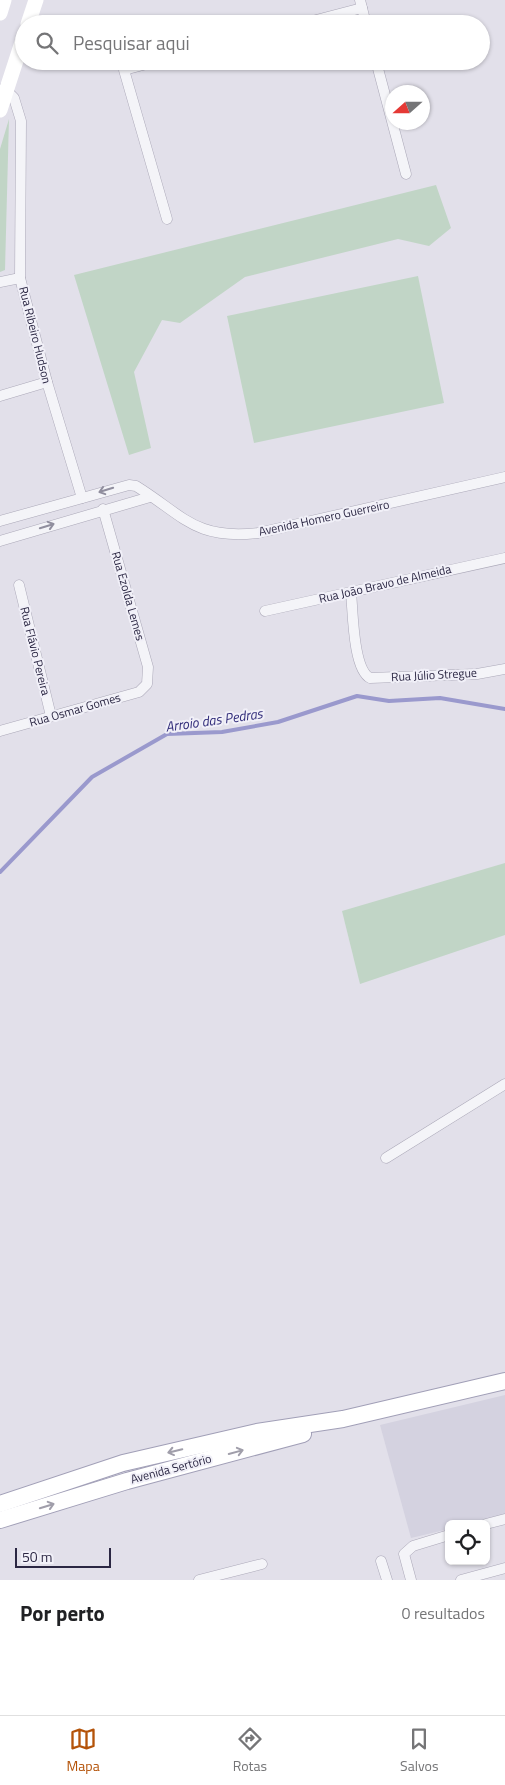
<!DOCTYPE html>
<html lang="pt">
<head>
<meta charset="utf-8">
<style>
	:root { --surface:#fff; --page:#f2f2f2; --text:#202124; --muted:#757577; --line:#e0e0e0; --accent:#b45309 }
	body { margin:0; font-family:"Titillium Web",sans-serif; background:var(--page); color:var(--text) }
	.controls { position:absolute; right:15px; bottom:15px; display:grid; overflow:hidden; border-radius:8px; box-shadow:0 1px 4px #0004 }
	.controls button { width:45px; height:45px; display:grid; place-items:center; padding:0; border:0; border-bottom:1px solid var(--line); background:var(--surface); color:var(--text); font:25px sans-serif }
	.compass { position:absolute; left:385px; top:85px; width:45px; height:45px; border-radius:50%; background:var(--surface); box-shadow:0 1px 4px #0004; rotate:249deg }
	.scale { position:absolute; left:15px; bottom:12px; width:96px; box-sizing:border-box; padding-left:5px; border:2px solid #2b2743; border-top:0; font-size:14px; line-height:18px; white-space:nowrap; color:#2b2743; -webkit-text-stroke:4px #f1f0f8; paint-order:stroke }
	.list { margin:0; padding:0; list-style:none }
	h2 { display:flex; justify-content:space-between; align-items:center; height:65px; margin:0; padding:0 20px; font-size:21px }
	h2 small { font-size:16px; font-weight:400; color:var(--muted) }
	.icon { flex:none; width:28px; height:28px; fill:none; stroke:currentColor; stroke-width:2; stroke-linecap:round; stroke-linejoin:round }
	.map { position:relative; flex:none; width:505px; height:1580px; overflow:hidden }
	.search { position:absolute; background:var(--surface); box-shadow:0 1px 4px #0004; left:15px; right:15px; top:15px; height:55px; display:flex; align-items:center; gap:12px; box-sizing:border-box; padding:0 18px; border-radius:28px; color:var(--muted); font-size:19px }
	.sheet { height:135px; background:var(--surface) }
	nav { display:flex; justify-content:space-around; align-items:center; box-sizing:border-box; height:70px; border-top:1px solid var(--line); background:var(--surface); font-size:14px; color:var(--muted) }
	nav a { display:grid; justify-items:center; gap:2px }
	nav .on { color:var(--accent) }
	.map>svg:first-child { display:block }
	.built { fill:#d4d2e0 }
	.green { fill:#c1d5c6 }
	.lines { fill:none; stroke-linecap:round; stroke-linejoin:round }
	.stream { stroke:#9a99cd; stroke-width:4 }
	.street-casing { stroke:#aba8b8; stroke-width:11 }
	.primary-casing { stroke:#a19fb7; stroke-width:18 }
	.street { stroke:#f4f4f8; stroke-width:10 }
	.secondary { stroke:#fff; stroke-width:15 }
	.primary { stroke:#fff; stroke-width:16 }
	.oneway { stroke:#908e9e }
	.oneway2 { stroke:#a09eaa }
	.labels { text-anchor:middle; stroke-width:4; stroke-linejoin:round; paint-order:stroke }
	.street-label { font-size:12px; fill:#2b2743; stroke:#f1f0f8 }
	.water-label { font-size:14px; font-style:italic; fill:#332e7b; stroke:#f1f0f8 }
</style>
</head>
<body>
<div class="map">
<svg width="505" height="1580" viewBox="0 0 505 1580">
	<rect width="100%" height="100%" fill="#e2e0ea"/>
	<polygon class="built" points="505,1395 505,1515 468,1524 449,1524 449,1529 411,1538 380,1425"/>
	<g class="green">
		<polygon points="9,119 5,270 0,272 0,149"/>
		<polygon points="436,185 451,228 429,246 398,239 245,277 180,323 162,320 134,372 151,448 129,455 74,275"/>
		<polygon points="418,276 444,403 254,443 227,316"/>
		<polygon points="505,863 505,935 360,984 342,911"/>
	</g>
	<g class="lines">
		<polyline class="stream" points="0,872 92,777 167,734 222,732 278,722 357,696 389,701 440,698 505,709"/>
		<defs>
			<g id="street">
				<polyline points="360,0 366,24"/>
				<polyline points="301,24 362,8"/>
				<polyline points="158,61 124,70 167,219"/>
				<polyline points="376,61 406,174"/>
				<polyline points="4,88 14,98 21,121 20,278 47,382 82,498"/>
				<polyline points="0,282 20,278"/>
				<polyline points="0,396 47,382"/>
				<path d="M0 521 129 485 136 486C184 516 195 540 258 533L505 477"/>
				<polyline points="0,541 150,497"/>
				<polyline points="19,585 51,716"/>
				<path d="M351 592C353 612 353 669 370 678L477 674 505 669"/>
				<polyline points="265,611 505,558"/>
				<polyline points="0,731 139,692 147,684 148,667 103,509"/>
				<polyline points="386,1158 505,1084"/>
				<polyline points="486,1524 505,1519"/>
				<polyline points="381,1561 387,1580"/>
				<polyline points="199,1580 262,1564"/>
				<polyline points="411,1580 404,1554 413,1546 449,1535"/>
				<polyline points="461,1580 505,1568"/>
			</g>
			<g id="primary">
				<polyline points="0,1504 123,1463 257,1432 343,1419 505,1381"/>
				<polyline points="0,1520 127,1481 303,1434"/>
			</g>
		</defs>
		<use href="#street" class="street-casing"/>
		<use href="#primary" class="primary-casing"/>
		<use href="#street" class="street"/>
		<g class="secondary">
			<polyline points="0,13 4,0"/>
			<polyline points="28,24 36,0"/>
			<polyline points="0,110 24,36"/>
		</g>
		<use href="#primary" class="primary"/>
	</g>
	<defs><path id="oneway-shaft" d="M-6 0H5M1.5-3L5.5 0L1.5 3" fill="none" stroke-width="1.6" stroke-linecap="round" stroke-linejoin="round" transform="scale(1.25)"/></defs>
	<g class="oneway">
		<use href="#oneway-shaft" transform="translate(106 490) rotate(163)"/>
		<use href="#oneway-shaft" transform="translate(47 526) rotate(-17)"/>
	</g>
	<g class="oneway2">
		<use href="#oneway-shaft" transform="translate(175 1451) rotate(167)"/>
		<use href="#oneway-shaft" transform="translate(236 1452) rotate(-15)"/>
		<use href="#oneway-shaft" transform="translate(47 1506) rotate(-17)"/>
	</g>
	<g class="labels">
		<g class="street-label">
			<text transform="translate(35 335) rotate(76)" y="4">Rua Ribeiro Hudson</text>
			<text transform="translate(324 518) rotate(-12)" y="4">Avenida Homero Guerreiro</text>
			<text transform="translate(385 584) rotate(-13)" y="4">Rua João Bravo de Almeida</text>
			<text transform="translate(128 596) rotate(74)" y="4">Rua Ezolda Lemes</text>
			<text transform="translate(35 651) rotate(76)" y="4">Rua Flávio Pereira</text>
			<text transform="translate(434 675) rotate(-3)" y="4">Rua Júlio Stregue</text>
			<text transform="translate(75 710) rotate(-16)" y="4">Rua Osmar Gomes</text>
			<text transform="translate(171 1469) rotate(-15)" y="4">Avenida Sertório</text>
		</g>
		<g class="water-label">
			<text transform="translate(214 720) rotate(-8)" y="5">Arroio das Pedras</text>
		</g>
	</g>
</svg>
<div class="controls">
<button><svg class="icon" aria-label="locate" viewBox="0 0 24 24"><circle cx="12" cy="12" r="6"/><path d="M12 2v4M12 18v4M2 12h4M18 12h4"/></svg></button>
</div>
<svg class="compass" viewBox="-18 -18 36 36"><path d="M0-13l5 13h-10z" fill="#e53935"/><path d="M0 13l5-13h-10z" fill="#757577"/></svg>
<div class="scale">50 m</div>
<div class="search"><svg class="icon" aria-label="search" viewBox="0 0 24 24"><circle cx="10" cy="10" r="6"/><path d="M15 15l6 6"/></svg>Pesquisar aqui</div>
</div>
<section class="sheet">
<h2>Por perto<small>0 resultados</small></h2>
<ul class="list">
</ul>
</section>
<nav>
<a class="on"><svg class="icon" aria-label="map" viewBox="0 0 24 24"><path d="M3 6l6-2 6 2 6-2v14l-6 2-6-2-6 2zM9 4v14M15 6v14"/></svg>Mapa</a>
<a><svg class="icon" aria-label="directions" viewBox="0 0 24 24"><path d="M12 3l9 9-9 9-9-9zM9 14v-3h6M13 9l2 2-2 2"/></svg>Rotas</a>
<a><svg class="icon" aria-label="saved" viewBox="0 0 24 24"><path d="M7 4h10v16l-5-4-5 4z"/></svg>Salvos</a>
</nav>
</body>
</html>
